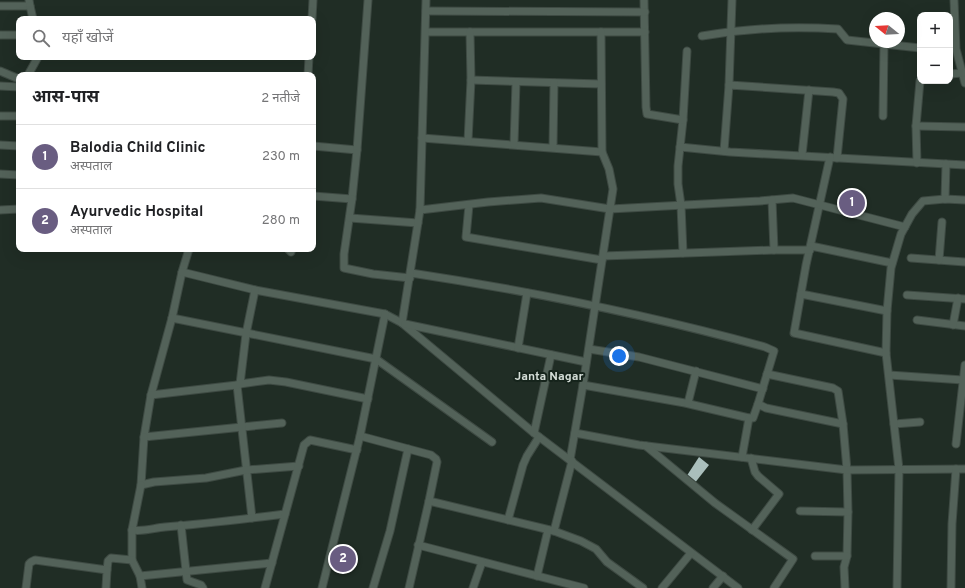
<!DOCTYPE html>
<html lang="hi">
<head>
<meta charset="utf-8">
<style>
	:root { --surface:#fff; --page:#f6f6f6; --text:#202124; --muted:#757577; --line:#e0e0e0; --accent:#695d81 }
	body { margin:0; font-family:Overpass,"Noto Sans Devanagari",sans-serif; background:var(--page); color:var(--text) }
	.controls { position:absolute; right:12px; top:12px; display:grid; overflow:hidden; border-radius:8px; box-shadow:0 4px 16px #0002 }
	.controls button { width:36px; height:36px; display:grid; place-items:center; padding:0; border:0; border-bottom:1px solid var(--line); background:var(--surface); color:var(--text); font:20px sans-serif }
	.compass { position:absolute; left:869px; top:12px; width:36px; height:36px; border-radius:50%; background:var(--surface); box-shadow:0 4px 16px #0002; rotate:288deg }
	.you { position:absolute; left:619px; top:356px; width:14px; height:14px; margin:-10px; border:3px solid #fff; border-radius:50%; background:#1a73e8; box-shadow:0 0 0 6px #1a73e833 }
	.badge { display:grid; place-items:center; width:26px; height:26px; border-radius:50%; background:var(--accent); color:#fff; font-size:13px; font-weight:700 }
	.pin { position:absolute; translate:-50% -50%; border:2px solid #fff; box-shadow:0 1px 4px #0006 }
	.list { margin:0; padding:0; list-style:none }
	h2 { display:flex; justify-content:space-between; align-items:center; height:52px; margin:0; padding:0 16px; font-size:17px }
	h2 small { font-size:13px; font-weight:400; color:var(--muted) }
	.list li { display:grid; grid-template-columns:26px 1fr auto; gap:12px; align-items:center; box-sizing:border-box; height:64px; padding:0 16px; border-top:1px solid var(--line) }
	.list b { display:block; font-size:15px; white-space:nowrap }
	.list p { margin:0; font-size:13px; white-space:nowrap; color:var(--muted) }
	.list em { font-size:13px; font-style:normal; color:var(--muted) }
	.icon { flex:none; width:22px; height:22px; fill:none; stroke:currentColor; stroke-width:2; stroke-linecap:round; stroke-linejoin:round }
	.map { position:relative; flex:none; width:965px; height:588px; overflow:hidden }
	.search { position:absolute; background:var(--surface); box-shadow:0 4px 16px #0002; left:16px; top:16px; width:300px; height:44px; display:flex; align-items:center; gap:10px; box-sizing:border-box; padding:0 14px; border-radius:8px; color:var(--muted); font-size:15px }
	.panel { position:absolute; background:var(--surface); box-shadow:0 4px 16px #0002; left:16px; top:72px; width:300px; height:180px; border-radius:8px }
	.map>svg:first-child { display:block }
	.building { fill:#aabfbc }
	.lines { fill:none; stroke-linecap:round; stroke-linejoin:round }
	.street-casing { stroke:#3e4a43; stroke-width:9 }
	.street { stroke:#536259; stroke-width:7 }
	.labels { text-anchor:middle; stroke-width:4; stroke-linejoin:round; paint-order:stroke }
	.neighbourhood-label { font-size:12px; font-weight:bold; fill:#d5ded8; stroke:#16241c }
</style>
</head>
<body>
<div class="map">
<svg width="965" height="588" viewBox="0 0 965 588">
	<rect width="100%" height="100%" fill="#202d25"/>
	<g class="building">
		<polygon points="848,190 861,194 855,212 843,207"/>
		<polygon points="699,457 709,465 694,484 686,477"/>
		<polygon points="340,551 351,554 349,560 352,561 350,568 336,564"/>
	</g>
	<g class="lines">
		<defs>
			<g id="street">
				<polyline points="644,0 646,107 647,114 683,120 678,166 678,184 681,205 683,253"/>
				<polyline points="954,0 956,49 965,83"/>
				<polyline points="0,6 30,6 29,0"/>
				<polyline points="30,6 33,19"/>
				<polyline points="426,11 645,12"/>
				<polyline points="312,19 313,0"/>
				<polyline points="426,32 645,32"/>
				<polyline points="0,35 19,35"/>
				<path d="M702 36C748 28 792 26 838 29L847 40 920 48"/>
				<polyline points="0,71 19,79"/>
				<polyline points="950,74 962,73"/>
				<polyline points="28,75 38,57"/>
				<polyline points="308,75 309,57"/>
				<polyline points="471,80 601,84"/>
				<polyline points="729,85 732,0"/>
				<polyline points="0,86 19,87"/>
				<polyline points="0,116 19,116"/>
				<polyline points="883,116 884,44"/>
				<polyline points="683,120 687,51"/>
				<polyline points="916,126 965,127"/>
				<polyline points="422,138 602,152"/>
				<polyline points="468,141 471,80 470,32"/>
				<polyline points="514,144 516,82"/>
				<polyline points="0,145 19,146"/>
				<polyline points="313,146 357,150"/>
				<polyline points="553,147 554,83"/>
				<polyline points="680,147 730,152 965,165"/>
				<polyline points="724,151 729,85 833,92 839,93 843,99 837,158"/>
				<polyline points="802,155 809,90"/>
				<polyline points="830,157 806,265 794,333 886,353"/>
				<polyline points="917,163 916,126 920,81"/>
				<polyline points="0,174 19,175"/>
				<polyline points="313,196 352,199 357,150 368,0"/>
				<polyline points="352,199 344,254 344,268 373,274 410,278"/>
				<polyline points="945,199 946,164"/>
				<polyline points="469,205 466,237 602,260"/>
				<polyline points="0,210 19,209"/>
				<polyline points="420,210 488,202 541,198 610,209 760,201 793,198 905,227"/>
				<polyline points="350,218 418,223"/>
				<polyline points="811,246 892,263"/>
				<polyline points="189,249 182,272 172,318 151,395 144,437 282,423"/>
				<polyline points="288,249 291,252 292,249"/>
				<polyline points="774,250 810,250"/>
				<polyline points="603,256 774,250 772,200"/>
				<polyline points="911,258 965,262"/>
				<polyline points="939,260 942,222"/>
				<polyline points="182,272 255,290 385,314 402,323 534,433 738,588"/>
				<path d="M411 273C530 291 649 315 765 347L774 351 758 404 766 408 843 424"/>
				<polyline points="801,294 887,311"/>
				<polyline points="907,295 965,299"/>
				<polyline points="172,318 376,359 492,442"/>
				<polyline points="917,320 965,326"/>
				<polyline points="402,323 420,210 426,0"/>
				<polyline points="405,324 586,362"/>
				<polyline points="953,325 958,298"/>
				<polyline points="518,348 527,293"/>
				<polyline points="589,349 639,357 763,389"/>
				<polyline points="767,374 833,388 838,391 843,424 847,470 848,512 847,556 844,567 845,588"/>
				<polyline points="889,375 963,380"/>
				<polyline points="240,384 246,334 255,290"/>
				<polyline points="237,385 252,518"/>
				<polyline points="583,385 685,403 749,418 753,418 758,404"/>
				<polyline points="151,395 237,385 240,384 269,380 286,382 368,399"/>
				<polyline points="688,403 696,371"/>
				<polyline points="894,424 920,422"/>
				<polyline points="534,433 551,355"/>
				<polyline points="575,433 639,445 847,470 965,469"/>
				<polyline points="360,436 431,455 436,459 437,462 429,501 554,531 581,541 596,549 607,562 643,588"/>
				<polyline points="144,437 141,485 154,482 206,478 246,470 299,466"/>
				<polyline points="956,444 965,365"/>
				<polyline points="646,446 715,503 793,559 774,588"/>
				<polyline points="742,457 749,418"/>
				<polyline points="751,458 755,472 758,476 779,494 752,530"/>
				<polyline points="570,460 583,385 613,189 609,169 602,152 601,32"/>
				<path d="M141 485 132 530C143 532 154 528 165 527 205 524 245 519 285 514"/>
				<polyline points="800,511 848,512"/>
				<polyline points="508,520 523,465 527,456 539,437"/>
				<polyline points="181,525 187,580 201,585 203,588"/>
				<polyline points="132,530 132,560 140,576"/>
				<polyline points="554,531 572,461"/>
				<polyline points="418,545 584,588"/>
				<polyline points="815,556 847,556"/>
				<polyline points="107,570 108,561 111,558 132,560"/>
				<polyline points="537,576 548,530"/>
				<polyline points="26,588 29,564 31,562 35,560 107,570 106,588"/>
				<polyline points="142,588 140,576 272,563"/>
				<polyline points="265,588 304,445 310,440 357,450"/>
				<polyline points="322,588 360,436 385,314"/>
				<polyline points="373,588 390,531 408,449"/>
				<polyline points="409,588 429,501"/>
				<polyline points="473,588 482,562"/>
				<polyline points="662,588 691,553"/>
				<polyline points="713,588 723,576"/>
				<polyline points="897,588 899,469 886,353 887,311 891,268 901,234 912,214 923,201 945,199 965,200"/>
				<polyline points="951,588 952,524 956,469"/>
			</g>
		</defs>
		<use href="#street" class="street-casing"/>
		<use href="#street" class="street"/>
	</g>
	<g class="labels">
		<g class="neighbourhood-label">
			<text x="549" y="380">Janta Nagar</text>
		</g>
	</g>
</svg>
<div class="controls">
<button>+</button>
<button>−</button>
</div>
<svg class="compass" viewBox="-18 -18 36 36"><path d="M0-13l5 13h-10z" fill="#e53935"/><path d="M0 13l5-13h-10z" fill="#757577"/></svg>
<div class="you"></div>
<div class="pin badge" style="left:852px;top:203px">1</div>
<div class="pin badge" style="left:343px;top:559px">2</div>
<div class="search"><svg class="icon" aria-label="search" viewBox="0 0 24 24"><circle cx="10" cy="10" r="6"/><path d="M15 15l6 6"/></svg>यहाँ खोजें</div>
<section class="panel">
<h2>आस-पास<small>2 नतीजे</small></h2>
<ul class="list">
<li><span class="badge">1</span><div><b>Balodia Child Clinic</b><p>अस्पताल</p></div><em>230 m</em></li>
<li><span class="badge">2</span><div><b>Ayurvedic Hospital</b><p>अस्पताल</p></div><em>280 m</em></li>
</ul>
</section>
</div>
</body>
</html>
